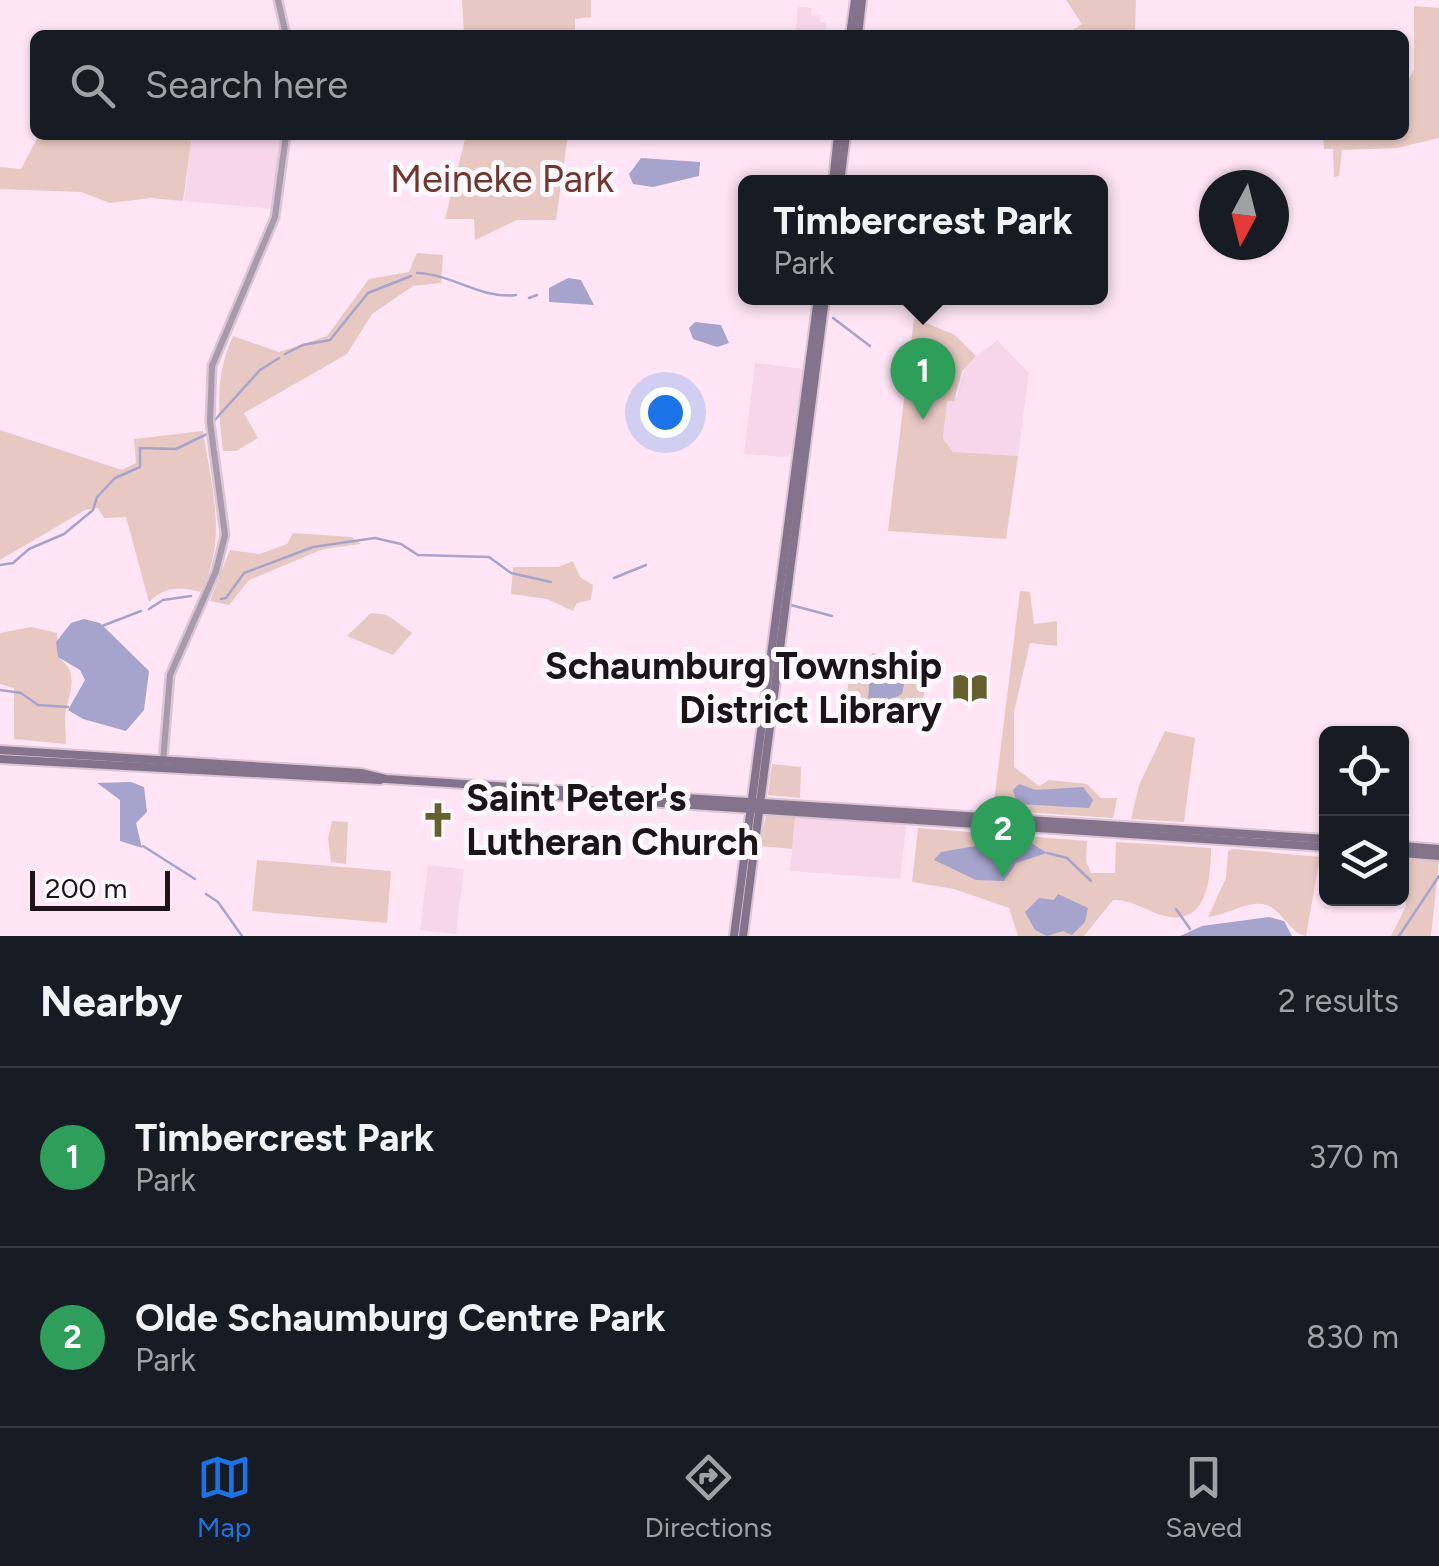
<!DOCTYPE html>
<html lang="en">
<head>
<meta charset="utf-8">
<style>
	:root { --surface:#171b24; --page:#20242c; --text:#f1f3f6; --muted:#9ea1a6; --line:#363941; --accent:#1a73e8 }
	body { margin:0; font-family:Figtree,sans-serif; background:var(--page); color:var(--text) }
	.controls { position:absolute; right:30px; bottom:30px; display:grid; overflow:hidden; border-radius:15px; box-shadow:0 2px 8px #0004 }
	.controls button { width:90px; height:90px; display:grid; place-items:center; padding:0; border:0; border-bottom:2px solid var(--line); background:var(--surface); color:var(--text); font:50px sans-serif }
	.compass { position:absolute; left:1199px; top:170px; width:90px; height:90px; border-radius:50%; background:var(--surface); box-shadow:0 2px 8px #0004; rotate:187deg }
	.scale { position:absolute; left:30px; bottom:25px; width:140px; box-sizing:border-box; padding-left:10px; border:5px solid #1d141a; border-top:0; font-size:28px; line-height:35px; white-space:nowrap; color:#1d141a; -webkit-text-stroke:8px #fef9fd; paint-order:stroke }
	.you { position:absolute; left:665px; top:412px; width:35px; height:35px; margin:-25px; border:8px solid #fff; border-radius:50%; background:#1a73e8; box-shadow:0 0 0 15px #1a73e833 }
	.badge { display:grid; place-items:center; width:65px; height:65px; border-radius:50%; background:var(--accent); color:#fff; font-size:32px; font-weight:700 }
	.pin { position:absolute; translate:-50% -82px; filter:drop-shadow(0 2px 5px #0008) }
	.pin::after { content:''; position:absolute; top:52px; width:35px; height:30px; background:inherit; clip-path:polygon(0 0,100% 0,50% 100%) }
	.popup { position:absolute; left:738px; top:175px; width:370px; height:130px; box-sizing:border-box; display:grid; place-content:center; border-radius:15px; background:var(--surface); filter:drop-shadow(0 2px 8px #0005); font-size:32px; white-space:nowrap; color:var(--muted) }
	.popup b { font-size:38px; color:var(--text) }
	.popup::after { content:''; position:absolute; left:50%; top:100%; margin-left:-20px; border:20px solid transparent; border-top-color:var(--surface) }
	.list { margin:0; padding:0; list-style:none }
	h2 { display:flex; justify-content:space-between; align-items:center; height:130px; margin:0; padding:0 40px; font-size:42px }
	h2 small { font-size:32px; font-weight:400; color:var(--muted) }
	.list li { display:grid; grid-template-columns:65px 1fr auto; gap:30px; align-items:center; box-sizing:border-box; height:180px; padding:0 40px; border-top:2px solid var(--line) }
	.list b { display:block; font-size:38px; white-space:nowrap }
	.list p { margin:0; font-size:32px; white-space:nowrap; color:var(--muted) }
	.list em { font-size:32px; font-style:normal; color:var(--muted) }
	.icon { flex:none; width:55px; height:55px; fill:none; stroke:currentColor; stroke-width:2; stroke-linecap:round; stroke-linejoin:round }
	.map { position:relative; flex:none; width:1439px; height:936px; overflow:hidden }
	.search { position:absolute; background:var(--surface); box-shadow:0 2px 8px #0004; left:30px; right:30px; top:30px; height:110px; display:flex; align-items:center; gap:25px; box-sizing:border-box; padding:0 35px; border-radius:15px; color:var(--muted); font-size:38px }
	.sheet { height:490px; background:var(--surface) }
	nav { display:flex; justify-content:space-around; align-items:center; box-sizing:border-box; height:140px; border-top:2px solid var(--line); background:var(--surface); font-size:28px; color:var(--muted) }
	nav a { display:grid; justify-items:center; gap:5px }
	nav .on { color:var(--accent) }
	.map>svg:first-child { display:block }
	.built { fill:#f7d6eb }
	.green { fill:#e8c8c2 }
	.water { fill:#a6a3cd }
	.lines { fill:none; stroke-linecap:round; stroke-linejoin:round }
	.stream { stroke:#a6a3cd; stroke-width:2.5 }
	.tertiary-casing { stroke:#dbc4d3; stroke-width:11 }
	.secondary-casing { stroke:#dbc4d3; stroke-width:12 }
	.tertiary { stroke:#a69aac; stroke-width:6 }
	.secondary { stroke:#83738b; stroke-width:8 }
	.labels { text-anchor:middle; stroke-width:10; stroke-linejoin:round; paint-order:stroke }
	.park-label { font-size:38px; fill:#73342c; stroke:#fef9fd }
	.poi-label { font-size:38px; font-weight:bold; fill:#1d141a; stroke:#fef9fd; text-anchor:end }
</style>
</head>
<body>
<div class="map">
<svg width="1439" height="936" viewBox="0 0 1439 936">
	<rect width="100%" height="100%" fill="#ffe5f6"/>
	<g class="built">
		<polygon points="798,7 812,8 811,16 821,15 820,22 827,23 825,35 795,35"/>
		<polygon points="192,135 282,136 272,209 184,201"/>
		<polygon points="997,340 1029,373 1018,456 954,453 943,438 947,400 957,396 966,365"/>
		<polygon points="755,363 804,369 793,452 787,457 744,454"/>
		<polygon points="795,817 903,823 906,828 900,879 790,871"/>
		<polygon points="428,865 464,869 456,934 420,930"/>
	</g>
	<g class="green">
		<polygon points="462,0 591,0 591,17 575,19 575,35 464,35"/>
		<polygon points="1066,0 1136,0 1135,35 1065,35 1082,24"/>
		<polygon points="1414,6 1439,8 1439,138 1397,148 1342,150 1339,176 1334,177 1333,149 1324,149 1323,135 1404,135 1404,88 1414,70"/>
		<polygon points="39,135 192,135 183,201 151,198 110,203 81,192 0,189 0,167 21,169"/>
		<polygon points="466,135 568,135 556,220 517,220 475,240 474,219 445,219"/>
		<path d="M417 253 443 255 441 283 413 286 372 314 347 354 244 413 258 438 236 451H223C218 408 215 376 233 336L279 352 327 336 369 279 409 272Z"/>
		<polygon points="914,318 955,335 976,356 962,371 954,401 947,401 943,438 953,452 1018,456 1006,539 888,531"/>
		<path d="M0 430 122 470 136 463 134 439 203 431C211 485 229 542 200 592 178 586 165 587 149 602L126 517 104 518 98 508 85 510 0 560Z"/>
		<polygon points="293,533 352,537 361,544 323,549 249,580 229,605 210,601 230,550 260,554 287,544"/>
		<polygon points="573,561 580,577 593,585 591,600 577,603 573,611 547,599 511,594 513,567 558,567"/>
		<polygon points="1020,591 1030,592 1034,624 1057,621 1057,646 1030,643 1014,712 1014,767 1039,786 1049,780 1087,784 1101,798 1117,798 1113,818 993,810"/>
		<polygon points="371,613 387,615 412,633 393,655 347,636"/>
		<path d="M31 627 57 633 58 657C79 673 71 689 66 709 64 719 66 733 66 744L14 739V688L0 684V633Z"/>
		<polygon points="872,653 928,660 922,711 891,710 889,720 844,717 852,655 871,658"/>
		<polygon points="1165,731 1195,738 1184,822 1131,819 1139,785"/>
		<polygon points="772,764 801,767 800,798 768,795"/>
		<polygon points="766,816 795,817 792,849 759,846"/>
		<polygon points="332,821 348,822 346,864 331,862 328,838"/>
		<path d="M918 828 1087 841 1086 861 1091 873H1115L1116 842 1211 848C1211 880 1207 931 1158 914 1142 908 1131 900 1113 900L1084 936H1018L1009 908 954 889 912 882Z"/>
		<path d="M1233 849 1320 857 1306 936C1285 932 1281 900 1254 904 1239 906 1224 915 1208 917L1226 878 1228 851Z"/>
		<polygon points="1402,859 1439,861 1431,936 1391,936 1406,906"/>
		<polygon points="257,860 391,871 387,923 252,911"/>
	</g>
	<g class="water">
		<polygon points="641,158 700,162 699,176 653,187 633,184 629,174"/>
		<polygon points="568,278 581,280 594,305 549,302 549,288"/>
		<polygon points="695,322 721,325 729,343 717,347 693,339 689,328"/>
		<polygon points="84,619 100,623 149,671 144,710 126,731 83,719 68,710 85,680 80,670 58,657 56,642 71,623"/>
		<polygon points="880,659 894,664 904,684 902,694 888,701 868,698 871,665"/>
		<polygon points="131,782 144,787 147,812 136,823 142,848 120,841 120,800 97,783"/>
		<polygon points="1019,784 1036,790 1083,787 1093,800 1089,808 1017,804 1013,790"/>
		<polygon points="999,842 1030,842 1047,853 1016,863 1004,881 976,880 934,860 941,852"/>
		<polygon points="1058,894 1088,908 1085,922 1072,935 1063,931 1047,936 1035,930 1025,912 1039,898 1054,900"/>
		<polygon points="1269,917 1284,921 1292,936 1180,936 1202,926"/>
	</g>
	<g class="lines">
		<g class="stream">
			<path d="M417 273C452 274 483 300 516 295"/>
			<polyline points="529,298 537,295"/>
			<polyline points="833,318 870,346"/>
			<polyline points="285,354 303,345 330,340 368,293 411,276"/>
			<polyline points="213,422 260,370 279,358"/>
			<polyline points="0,565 13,563 29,549 64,534 93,510 97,497 115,478 140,467 140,448 176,449 207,434"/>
			<polyline points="614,578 646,565"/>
			<polyline points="221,599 226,598 244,573 313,547 375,538 401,544 418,555 489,557 511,573 551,582"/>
			<polyline points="791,605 832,616"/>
			<polyline points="149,609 163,600 191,596"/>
			<polyline points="102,626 141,611"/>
			<polyline points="0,690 21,693 38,705 68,707"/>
			<polyline points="856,713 852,707 859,708"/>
			<polyline points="143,846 195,879"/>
			<polyline points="1047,853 1067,858 1091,881"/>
			<polyline points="206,894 218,902 242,936"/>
			<polyline points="1176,909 1190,929"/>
			<polyline points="1399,936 1439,876"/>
		</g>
		<defs>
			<g id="tertiary">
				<polyline points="278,0 286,35"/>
				<polyline points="163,762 170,675 216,571 225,535 210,422 212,366 275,217 286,135"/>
			</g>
			<g id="secondary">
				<polyline points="850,35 855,0"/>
				<polyline points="858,35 862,0"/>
				<polyline points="833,182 838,135"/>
				<polyline points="840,182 846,135"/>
				<polyline points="0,750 361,773 386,779 1326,839"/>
				<polyline points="0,759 380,780"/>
				<polyline points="547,790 555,796 1326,847"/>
				<polyline points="1402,846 1439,849"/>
				<polyline points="1402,853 1439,856"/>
				<polyline points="734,936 818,298"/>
				<polyline points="743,936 825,298"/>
			</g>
		</defs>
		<use href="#tertiary" class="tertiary-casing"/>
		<use href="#secondary" class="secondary-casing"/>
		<use href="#tertiary" class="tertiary"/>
		<use href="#secondary" class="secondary"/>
	</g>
	<defs>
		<symbol id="library-bare" viewBox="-9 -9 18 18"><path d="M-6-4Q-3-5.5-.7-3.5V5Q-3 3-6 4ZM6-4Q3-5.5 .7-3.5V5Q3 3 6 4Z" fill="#65612e" stroke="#fef9fd" stroke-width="2.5" paint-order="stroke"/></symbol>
		<symbol id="church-bare" viewBox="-9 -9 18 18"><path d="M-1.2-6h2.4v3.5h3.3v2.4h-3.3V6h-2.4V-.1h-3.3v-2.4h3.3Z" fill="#65612e" stroke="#fef9fd" stroke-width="2.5" paint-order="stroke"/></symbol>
	</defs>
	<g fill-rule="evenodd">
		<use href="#library-bare" x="945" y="663" width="50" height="50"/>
		<use href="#church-bare" x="413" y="795" width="50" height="50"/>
	</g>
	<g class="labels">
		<g class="park-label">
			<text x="502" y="192">Meineke Park</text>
		</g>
		<g class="poi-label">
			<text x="942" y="679">Schaumburg Township<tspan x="942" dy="44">District Library</tspan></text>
			<text x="466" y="811" text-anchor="start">Saint Peter's<tspan x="466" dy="44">Lutheran Church</tspan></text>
		</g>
	</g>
</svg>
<div class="controls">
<button><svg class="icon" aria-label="locate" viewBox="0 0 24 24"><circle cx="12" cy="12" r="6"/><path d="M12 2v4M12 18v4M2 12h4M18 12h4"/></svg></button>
<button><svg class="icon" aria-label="layers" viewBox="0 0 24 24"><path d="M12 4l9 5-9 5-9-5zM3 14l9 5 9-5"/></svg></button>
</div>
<svg class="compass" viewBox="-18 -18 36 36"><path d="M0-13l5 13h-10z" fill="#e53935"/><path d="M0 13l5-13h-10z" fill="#9ea1a6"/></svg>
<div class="scale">200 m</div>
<div class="you"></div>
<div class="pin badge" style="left:923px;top:420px;background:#2e9e5b">1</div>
<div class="popup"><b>Timbercrest Park</b>Park</div>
<div class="pin badge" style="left:1003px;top:878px;background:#2e9e5b">2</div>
<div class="search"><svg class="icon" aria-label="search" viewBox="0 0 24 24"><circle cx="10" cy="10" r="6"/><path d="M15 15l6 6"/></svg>Search here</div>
</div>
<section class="sheet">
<h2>Nearby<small>2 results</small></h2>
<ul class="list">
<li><span class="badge" style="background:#2e9e5b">1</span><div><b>Timbercrest Park</b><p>Park</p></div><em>370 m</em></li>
<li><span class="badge" style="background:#2e9e5b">2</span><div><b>Olde Schaumburg Centre Park</b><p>Park</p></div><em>830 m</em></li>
</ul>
</section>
<nav>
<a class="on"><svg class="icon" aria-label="map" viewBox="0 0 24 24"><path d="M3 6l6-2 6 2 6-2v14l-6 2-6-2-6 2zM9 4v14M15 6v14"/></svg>Map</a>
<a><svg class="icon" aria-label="directions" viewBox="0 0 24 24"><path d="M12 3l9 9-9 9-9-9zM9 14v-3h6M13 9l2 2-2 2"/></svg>Directions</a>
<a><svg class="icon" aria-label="saved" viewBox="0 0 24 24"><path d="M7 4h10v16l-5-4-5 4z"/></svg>Saved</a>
</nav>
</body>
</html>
